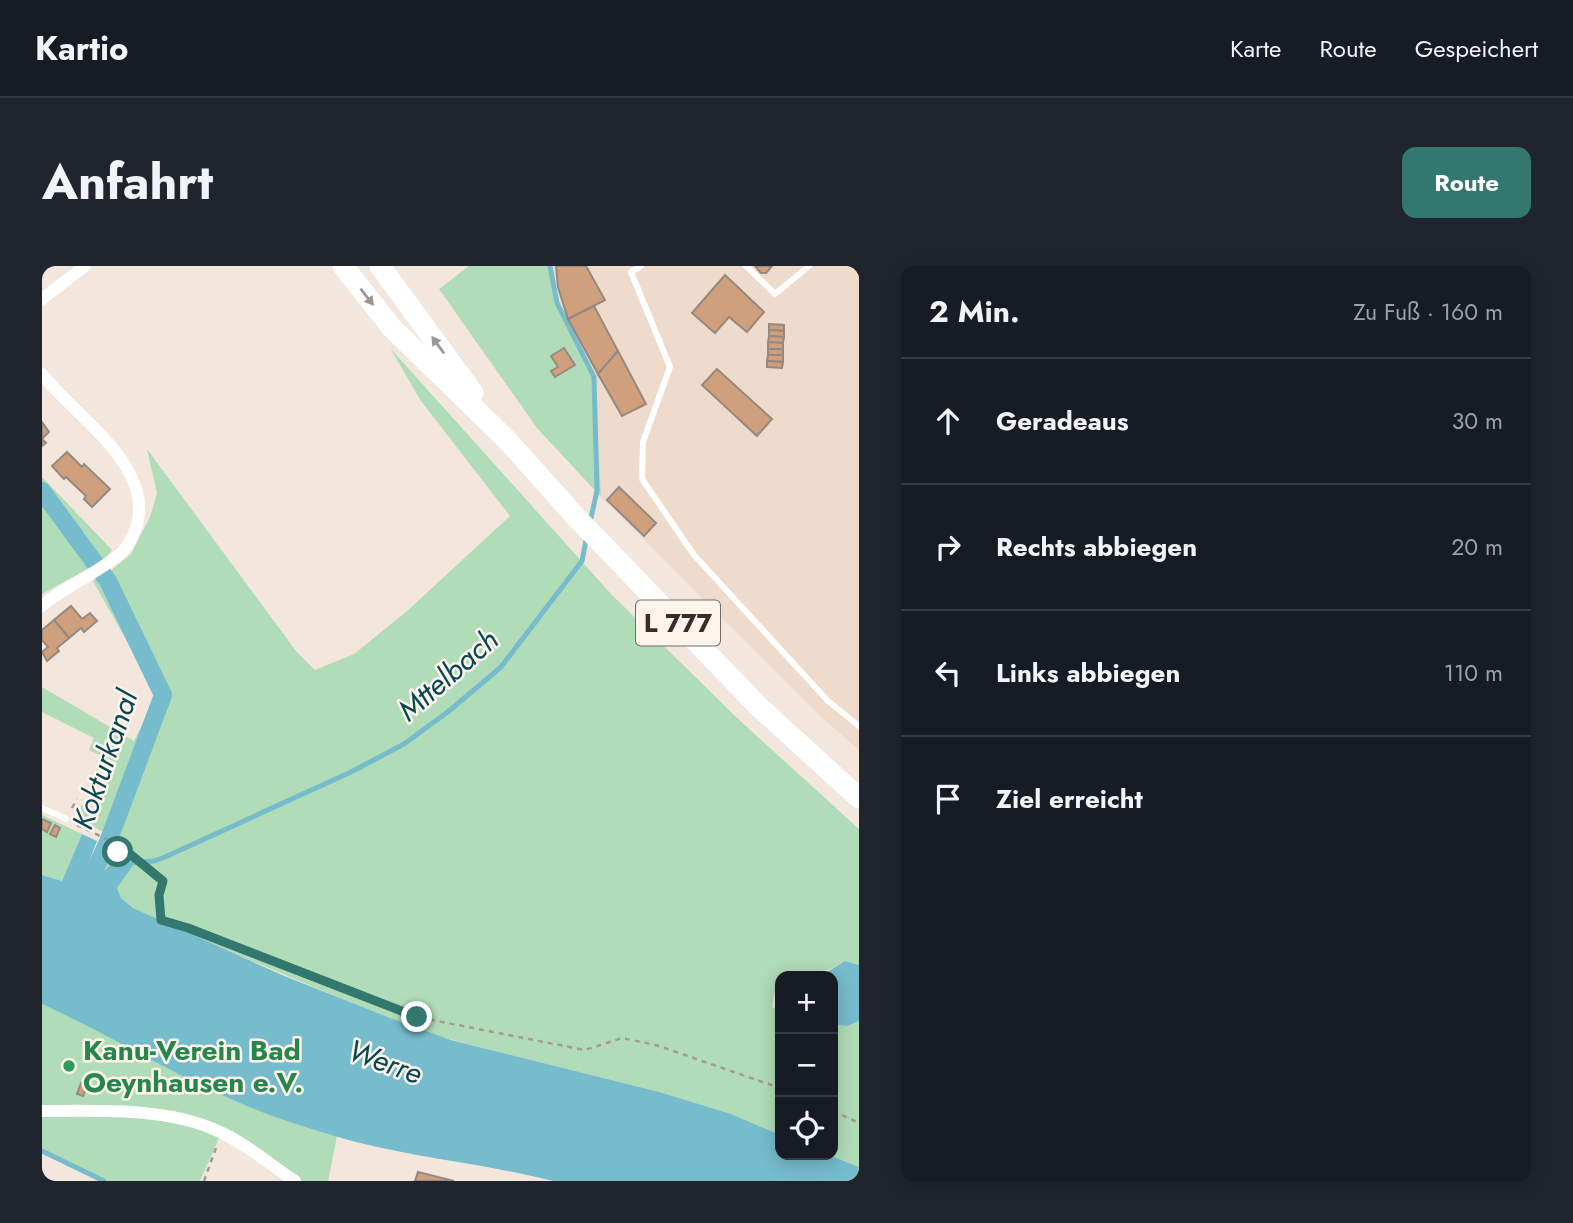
<!DOCTYPE html>
<html lang="de">
<head>
<meta charset="utf-8">
<style>
	:root { --surface:#171b24; --page:#20242c; --text:#f1f3f6; --muted:#9ea1a6; --line:#363941; --accent:#32786f }
	body { margin:0; font-family:Jost,sans-serif; background:var(--page); color:var(--text) }
	.controls { position:absolute; right:21px; bottom:21px; display:grid; overflow:hidden; border-radius:14px; box-shadow:0 4px 18px #0003 }
	.controls button { width:63px; height:63px; display:grid; place-items:center; padding:0; border:0; border-bottom:2px solid var(--line); background:var(--surface); color:var(--text); font:35px sans-serif }
	.stop { position:absolute; width:21px; height:21px; margin:-16px; border:5px solid #32786f; border-radius:50%; background:#fff }
	.stop.end { background:#32786f; border-color:#fff; box-shadow:0 2px 7px #0008 }
	.list { margin:0; padding:0; list-style:none }
	h2 { display:flex; justify-content:space-between; align-items:center; height:91px; margin:0; padding:0 28px; font-size:30px }
	h2 small { font-size:23px; font-weight:400; color:var(--muted) }
	.list li { display:grid; grid-template-columns:46px 1fr auto; gap:21px; align-items:center; box-sizing:border-box; height:126px; padding:0 28px; border-top:2px solid var(--line) }
	.list b { display:block; font-size:26px; white-space:nowrap }
	.list em { font-size:23px; font-style:normal; color:var(--muted) }
	.icon { flex:none; width:38px; height:38px; fill:none; stroke:currentColor; stroke-width:2; stroke-linecap:round; stroke-linejoin:round }
	.map { position:relative; flex:none; width:817px; height:915px; overflow:hidden; border-radius:14px }
	header { display:flex; align-items:center; gap:42px; box-sizing:border-box; height:98px; padding:0 35px; background:var(--surface); border-bottom:2px solid var(--line) }
	header strong { font-size:33px }
	nav { display:flex; gap:38px; margin-inline-start:auto; font-size:24px }
	.intro { display:flex; align-items:center; justify-content:space-between; box-sizing:border-box; height:168px; padding:0 42px }
	h1 { margin:0; font-size:49px }
	.button { padding:18px 32px; border-radius:14px; background:var(--accent); color:#fff; font-size:24px; font-weight:700 }
	main { display:flex; gap:42px; padding:0 42px }
	aside { flex:1; background:var(--surface); border-radius:14px; box-shadow:0 4px 18px #0003 }
	.map>svg:first-child { display:block }
	.industrial { fill:#eedbcb }
	.green { fill:#b1dcb8 }
	.water { fill:#76bccd }
	.lines { fill:none; stroke-linecap:round; stroke-linejoin:round }
	.stream { stroke:#76bccd; stroke-width:5 }
	.canal { stroke:#76bccd; stroke-width:18 }
	.building { fill:#d0a07d; stroke:#958980; stroke-width:2 }
	.path { stroke:#a49a93; stroke-width:2.5; stroke-dasharray:5 5; stroke-linecap:butt }
	.service { stroke:#fff; stroke-width:6 }
	.minor { stroke:#fff; stroke-width:12 }
	.trunk { stroke:#fff; stroke-width:21 }
	.oneway { fill:#9a9795 }
	.route { stroke:#32786f; stroke-width:9 }
	.leisure-dot { fill:#2e9e5b; stroke:#fef4ec; stroke-width:2.5 }
	.labels { text-anchor:middle; stroke-width:5; stroke-linejoin:round; paint-order:stroke }
	.shield { fill:#fef4ec; stroke:#716a65; stroke-width:2 }
	.shield-label { font-size:26px; font-weight:bold; fill:#342f2b }
	.leisure-label { font-size:28px; font-weight:bold; fill:#27864d; stroke:#fef4ec; text-anchor:start }
	.water-label { font-size:30px; font-style:italic; fill:#064754; stroke:#fef4ec }
</style>
</head>
<body>
<header>
<strong>Kartio</strong>
<nav><a>Karte</a><a>Route</a><a>Gespeichert</a></nav>
</header>
<div class="intro"><h1>Anfahrt</h1><a class="button">Route</a></div>
<main>
<div class="map">
<svg width="817" height="915" viewBox="0 0 817 915">
	<rect width="100%" height="100%" fill="#f3e6dd"/>
	<polygon class="industrial" points="509,0 817,0 817,484 778,450 559,231 553,111 516,37"/>
	<g class="green">
		<polygon points="427,0 509,0 516,37 553,111 559,231 495,162 397,23"/>
		<path d="M348 82 569 328 694 451 817 563V699L803 695C780 709 784 703 760 706 752 707 747 710 738 710V717L734 719 730 741 738 744V869C632 825 521 804 411 774 370 764 331 745 291 729 224 701 157 673 91 642L79 632 75 622 83 609 80 587 44 623 66 569 34 551 40 539 51 544 75 497 47 484 52 472 0 446V421L92 475 115 429 51 315 67 306 89 288 108 251 115 227 105 183 254 385 273 404 312 388 364 346 468 250 379 135Z"/>
		<polygon points="0,211 70,284 62,294 0,328"/>
		<polygon points="0,549 40,568 20,615 0,609"/>
		<path d="M0 738C98 782 190 844 295 870L286 915H250L178 870 158 915H66L0 888Z"/>
		<polygon points="817,755 817,901 787,889 791,889 791,758 805,759"/>
	</g>
	<g class="water">
		<path d="M40 568 55 575 38 619 44 623 80 587 89 589 94 595 75 622 79 632 91 642 240 709 348 752 409 774 617 826 689 848 738 869V889H787L817 901V915H511C437 896 359 891 286 868 260 860 231 851 205 840 135 811 70 770 0 738V609L20 615Z"/>
		<polygon points="803,695 817,699 817,755 805,760 791,758 791,710 749,710 757,706 785,706"/>
	</g>
	<g class="lines">
		<g class="stream">
			<polyline points="508,0 515,37 552,111 555,225 548,256"/>
			<polyline points="87,597 112,595 123,591 309,506 362,478 407,445 459,401 540,295 545,269"/>
			<polyline points="0,885 62,915"/>
		</g>
		<polyline class="canal" points="0,225 66,315 121,429 66,576 34,644"/>
	</g>
	<g class="building">
		<polygon points="514,0 544,0 563,34 526,53 516,21"/>
		<polygon points="713,0 730,0 724,7 719,7"/>
		<polygon points="683,9 722,46 705,66 687,51 673,67 650,47"/>
		<polygon points="552,40 576,85 556,108 526,53"/>
		<polygon points="727,58 742,59 742,65 727,64"/>
		<polygon points="727,64 742,65 742,71 727,70"/>
		<polygon points="727,70 742,71 741,77 726,76"/>
		<polygon points="726,76 741,77 741,83 726,83"/>
		<polygon points="522,82 533,99 513,111 509,105 516,101 509,90"/>
		<rect x="726" y="83" width="15" height="6"/>
		<polygon points="576,85 604,138 580,150 556,108"/>
		<polygon points="726,89 741,89 741,96 725,95"/>
		<polygon points="725,95 741,96 740,102 725,101"/>
		<polygon points="675,103 730,153 715,170 660,119"/>
		<polygon points="0,156 7,166 0,173 4,177 0,180"/>
		<polygon points="25,186 40,201 42,198 68,223 50,241 42,233 44,230 24,211 22,213 10,200"/>
		<polygon points="577,221 614,257 602,270 565,234"/>
		<polygon points="29,340 40,353 48,347 55,355 42,366 39,362 27,372 12,354"/>
		<polygon points="12,354 27,372 15,382 17,385 5,395 0,386 6,381 0,374 0,364"/>
		<polygon points="0,553 9,557 5,566 0,563"/>
		<polygon points="13,559 18,562 14,571 8,568"/>
		<polygon points="39,817 45,819 41,830 35,828"/>
		<polygon points="376,906 412,915 373,915"/>
	</g>
	<g class="lines">
		<g class="path">
			<polyline points="30,542 35,533"/>
			<polyline points="35,559 77,579 121,615 117,629 119,654 146,662 375,751 543,784 580,772 614,779 738,822"/>
			<polyline points="77,579 78,590"/>
			<polyline points="791,845 817,857"/>
			<polyline points="162,915 175,879"/>
		</g>
		<g class="service">
			<polyline points="599,0 589,6 628,101 601,176 600,213 652,289 786,435 817,460"/>
			<polyline points="704,0 733,28 767,0"/>
			<polyline points="0,542 24,553"/>
		</g>
		<g class="minor">
			<polyline points="0,33 43,0"/>
			<path d="M0 108C32 150 117 202 93 264 90 272 86 281 79 287 55 308 24 319 0 340"/>
			<path d="M0 845C56 845 124 841 176 865 203 877 229 899 253 915"/>
		</g>
		<g class="trunk">
			<polyline points="301,0 350,62 465,174 534,251 716,440 817,532"/>
			<polyline points="338,0 431,127"/>
		</g>
	</g>
	<defs><path id="oneway-solid" d="M-6-.8H1V-3.2L6.5 0L1 3.2V.8H-6Z" transform="scale(1.75)"/></defs>
	<g class="oneway">
		<use href="#oneway-solid" transform="translate(325 31) rotate(52)"/>
		<use href="#oneway-solid" transform="translate(396 79) rotate(-126)"/>
	</g>
	<g class="lines">
		<polyline class="route" points="76,586 77,579 121,615 117,629 119,654 146,662 375,751"/>
	</g>
	<circle class="leisure-dot" cx="27" cy="800" r="7"/>
	<g class="labels">
		<rect class="shield" x="594" y="334.5" width="84" height="45" rx="5"/>
		<g class="shield-label">
			<text x="636" y="366">L 777</text>
		</g>
		<g class="leisure-label">
			<text x="41" y="794">Kanu-Verein Bad<tspan x="41" dy="32">Oeynhausen e.V.</tspan></text>
		</g>
		<g class="water-label">
			<text transform="translate(406 409) rotate(-41)" y="10">Mttelbach</text>
			<text transform="translate(63 494) rotate(-71)" y="10">Kokturkanal</text>
			<text transform="translate(343 796) rotate(20)" y="10">Werre</text>
		</g>
	</g>
</svg>
<div class="controls">
<button>+</button>
<button>−</button>
<button><svg class="icon" aria-label="locate" viewBox="0 0 24 24"><circle cx="12" cy="12" r="6"/><path d="M12 2v4M12 18v4M2 12h4M18 12h4"/></svg></button>
</div>
<div class="stop" style="left:76px;top:586px"></div>
<div class="stop end" style="left:375px;top:751px"></div>
</div>
<aside>
<h2>2 Min.<small>Zu Fuß · 160 m</small></h2>
<ul class="list">
<li><svg class="icon" aria-label="ahead" viewBox="0 0 24 24"><path d="M12 20V5M6 11l6-6 6 6"/></svg><div><b>Geradeaus</b></div><em>30 m</em></li>
<li><svg class="icon" aria-label="right" viewBox="0 0 24 24"><path d="M7 20v-9h11M14 6l5 5-5 5"/></svg><div><b>Rechts abbiegen</b></div><em>20 m</em></li>
<li><svg class="icon" aria-label="left" viewBox="0 0 24 24"><path d="M17 20v-9H6M10 6l-5 5 5 5"/></svg><div><b>Links abbiegen</b></div><em>110 m</em></li>
<li><svg class="icon" aria-label="arrive" viewBox="0 0 24 24"><path d="M6 21V4h12l-3 4 3 4H6"/></svg><div><b>Ziel erreicht</b></div></li>
</ul>
</aside>
</main>
</body>
</html>
